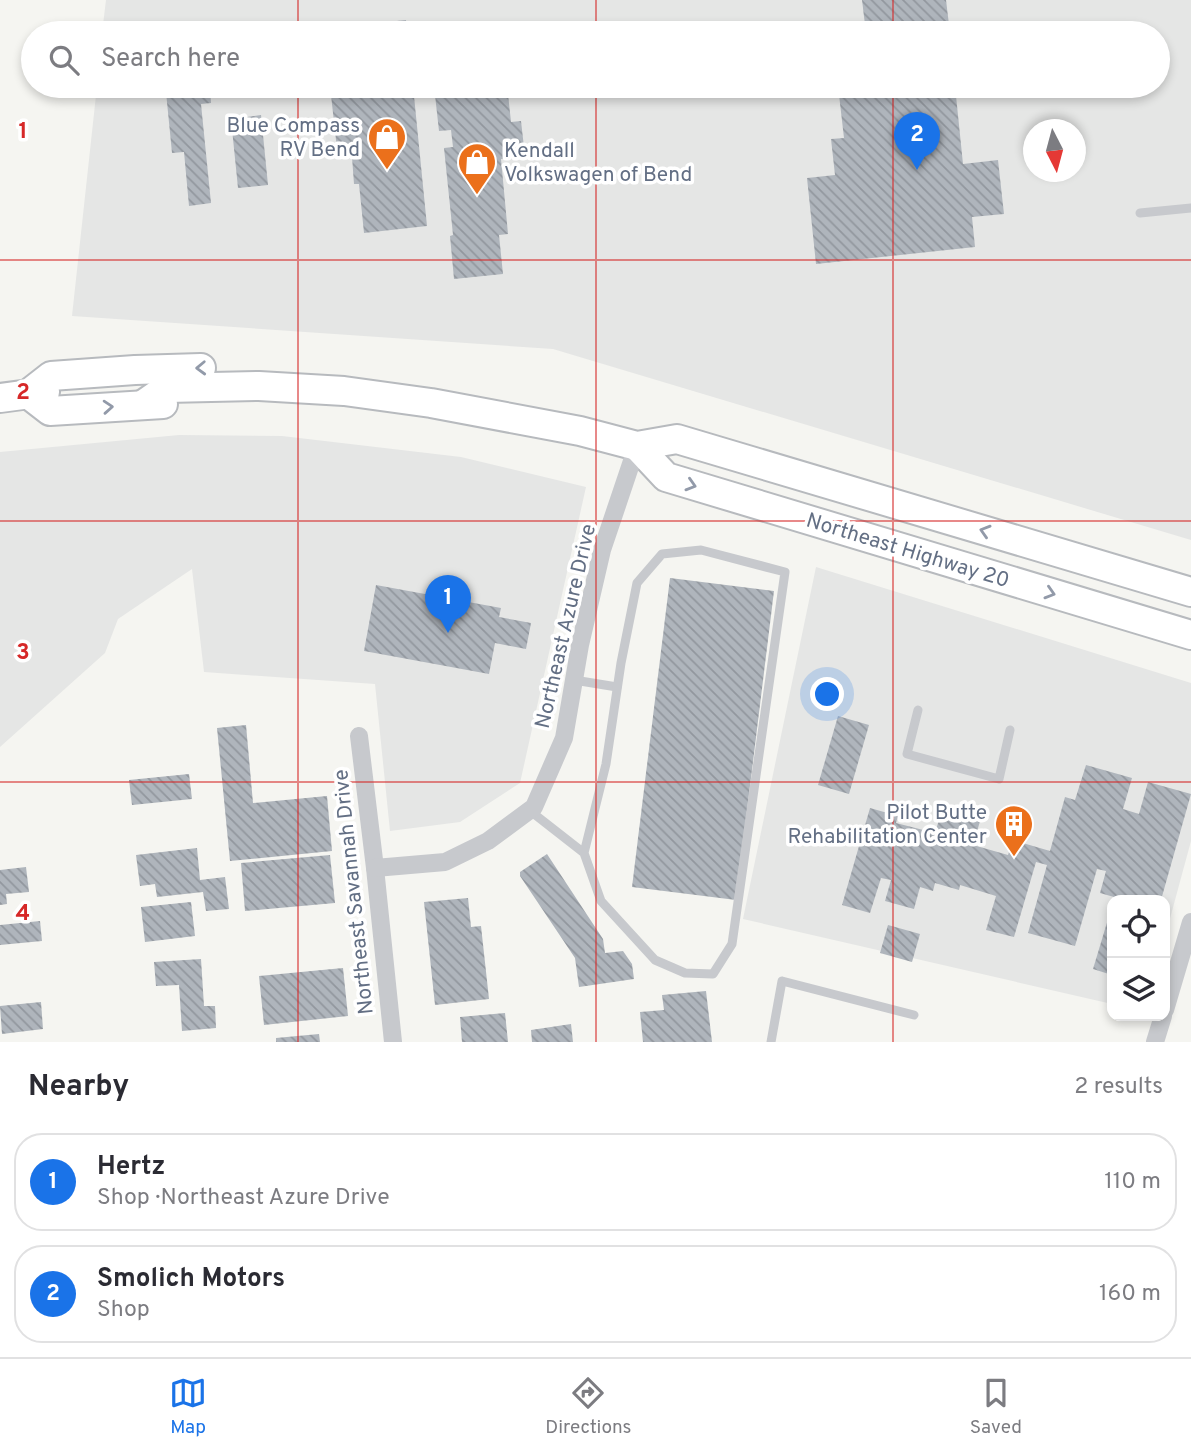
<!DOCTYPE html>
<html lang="en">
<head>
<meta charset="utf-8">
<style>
	:root { --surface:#fff; --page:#f2f2f3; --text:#2b2b33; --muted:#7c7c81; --line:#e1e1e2; --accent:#1a73e8 }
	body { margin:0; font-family:Overpass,sans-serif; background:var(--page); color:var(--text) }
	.controls { position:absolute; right:21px; bottom:21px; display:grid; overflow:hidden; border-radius:14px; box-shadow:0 4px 10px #0003 }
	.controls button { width:63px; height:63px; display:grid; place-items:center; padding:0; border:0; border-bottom:2px solid var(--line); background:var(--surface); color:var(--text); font:35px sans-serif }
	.compass { position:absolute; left:1023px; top:119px; width:63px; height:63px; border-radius:50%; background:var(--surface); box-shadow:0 4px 10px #0003; rotate:174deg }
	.you { position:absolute; left:828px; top:695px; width:24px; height:24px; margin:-18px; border:5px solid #fff; border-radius:50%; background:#1a73e8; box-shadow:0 0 0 10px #1a73e833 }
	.badge { display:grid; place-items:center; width:46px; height:46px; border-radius:50%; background:var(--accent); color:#fff; font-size:23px; font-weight:700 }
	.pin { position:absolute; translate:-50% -58px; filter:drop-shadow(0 2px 4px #0008) }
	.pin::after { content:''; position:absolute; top:37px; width:24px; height:21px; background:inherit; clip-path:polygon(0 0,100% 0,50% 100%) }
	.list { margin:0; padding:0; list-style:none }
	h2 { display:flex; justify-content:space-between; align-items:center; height:91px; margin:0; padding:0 28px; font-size:30px }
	h2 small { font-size:23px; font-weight:400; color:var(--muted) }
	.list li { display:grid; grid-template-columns:46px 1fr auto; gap:21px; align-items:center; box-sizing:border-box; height:98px; margin:0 14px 14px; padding:0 14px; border:2px solid var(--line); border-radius:28px }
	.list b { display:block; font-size:26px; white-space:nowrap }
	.list p { margin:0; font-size:23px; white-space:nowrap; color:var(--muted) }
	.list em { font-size:23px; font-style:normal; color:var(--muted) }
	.icon { flex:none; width:38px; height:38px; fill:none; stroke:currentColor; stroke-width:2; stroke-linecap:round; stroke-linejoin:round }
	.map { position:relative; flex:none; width:1191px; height:1042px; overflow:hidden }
	.search { position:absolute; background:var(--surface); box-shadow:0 4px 10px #0003; left:21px; right:21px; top:21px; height:77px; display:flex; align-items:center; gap:18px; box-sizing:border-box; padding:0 24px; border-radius:38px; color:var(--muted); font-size:26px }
	.sheet { height:315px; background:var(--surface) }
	nav { display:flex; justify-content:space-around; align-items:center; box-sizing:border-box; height:98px; border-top:2px solid var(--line); background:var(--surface); font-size:19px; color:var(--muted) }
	nav a { display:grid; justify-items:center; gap:4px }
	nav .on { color:var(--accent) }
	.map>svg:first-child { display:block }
	.built { fill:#e5e6e5; fill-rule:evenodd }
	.building { fill:url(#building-back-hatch) }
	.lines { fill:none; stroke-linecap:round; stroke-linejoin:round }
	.primary-casing { stroke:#b7babe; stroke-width:32 }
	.lane { stroke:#c7c9cd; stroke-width:9 }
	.street { stroke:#c7c9cd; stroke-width:18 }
	.primary { stroke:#fff; stroke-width:28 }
	.oneway { stroke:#929aa9 }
	.grid { fill:none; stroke:#d62828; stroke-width:2; stroke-opacity:0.55 }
	.labels { text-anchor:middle; stroke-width:7; stroke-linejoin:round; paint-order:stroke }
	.poi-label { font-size:21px; fill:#636f84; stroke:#fff; text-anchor:end }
	.street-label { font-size:21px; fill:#636f84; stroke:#fff }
	.grid-label { font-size:23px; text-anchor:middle; font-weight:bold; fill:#d62828; stroke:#fff; stroke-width:7; stroke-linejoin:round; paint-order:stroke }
</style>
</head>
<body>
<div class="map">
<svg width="1191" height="1042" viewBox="0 0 1191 1042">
	<defs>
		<pattern id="building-back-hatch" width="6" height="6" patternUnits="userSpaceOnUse" patternTransform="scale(1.75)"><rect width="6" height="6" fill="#afb5bc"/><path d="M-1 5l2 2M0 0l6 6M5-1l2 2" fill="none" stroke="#92979e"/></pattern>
	</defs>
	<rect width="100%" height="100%" fill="#f5f5f1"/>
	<g class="built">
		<path d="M106 0H1191V540L553 349 72 316 97 86H1158V33H102ZM1034 130H1076V172H1034Z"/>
		<polygon points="179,435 282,436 461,457 586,487 520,783 460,822 390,831 375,684 204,672 192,569 118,619 105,653 0,747 0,452"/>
		<polygon points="816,567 1191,683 1191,841 1165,937 1165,900 1112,900 1112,1004 743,919"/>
	</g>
	<g class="building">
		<polygon points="862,0 946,0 950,33 866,33"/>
		<polygon points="406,20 407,33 325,33 324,29"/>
		<polygon points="511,26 511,33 456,33 456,31"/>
		<polygon points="330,86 413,86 427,226 364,233 359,184 354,184 352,157 338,158"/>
		<polygon points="434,86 517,86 518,93 508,94 511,122 521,121 525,156 501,159 508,234 499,235 503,274 454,279 450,236 453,235 444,148 453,147 451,130 439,131"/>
		<polygon points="838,86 955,86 963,164 998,160 1004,214 972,217 975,247 816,264 807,178 835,175 831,139 844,138"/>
		<polygon points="210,87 211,103 201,104 211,203 189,206 184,152 172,153 166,92"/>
		<polygon points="261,115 268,185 238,188 231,119"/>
		<polygon points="670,578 774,591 736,900 632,887"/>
		<polygon points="376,585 501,608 499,617 531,623 526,649 495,643 489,674 364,651"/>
		<polygon points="838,716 869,725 849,794 818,785"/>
		<polygon points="246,725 253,803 327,796 332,851 230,861 217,728"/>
		<polygon points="1086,765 1132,778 1123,809 1139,814 1148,782 1191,794 1161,900 1113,900 1114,897 1100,893 1106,871 1097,869 1075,946 1028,933 1047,865 1036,862 1014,937 986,930 996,896 960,885 959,890 935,883 933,891 920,887 914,909 885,901 891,880 881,878 870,913 842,905 870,808 898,816 896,823 935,833 942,810 958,814 961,804 983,811 973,845 1008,855 1013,840 1050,851 1065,797 1075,800"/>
		<polygon points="189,774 192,799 132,805 129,780"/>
		<polygon points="197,848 200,880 225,877 229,909 206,911 203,892 157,897 155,884 140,886 136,855"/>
		<polygon points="547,854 603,939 605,953 623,951 632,964 634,979 579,987 575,958 520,876 520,872"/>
		<polygon points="330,855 335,903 245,911 241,863"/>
		<polygon points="26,867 29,892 6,894 7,904 0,905 0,870"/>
		<polygon points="468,898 471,927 481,926 489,999 435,1005 424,902"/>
		<polygon points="191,902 195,936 145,942 141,907"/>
		<polygon points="1112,906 1112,975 1093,969"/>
		<polygon points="40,921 42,941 0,945 0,925"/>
		<polygon points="888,925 920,934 912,962 880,953"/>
		<polygon points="201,959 204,1006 215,1006 216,1028 182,1031 179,985 156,986 154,962"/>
		<polygon points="343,968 348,1016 264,1025 259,976"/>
		<polygon points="706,991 712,1042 643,1042 640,1012 664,1010 662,995"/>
		<polygon points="41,1002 43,1029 2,1034 0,1006"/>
		<polygon points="505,1013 508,1042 462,1042 460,1017"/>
		<polygon points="571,1024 573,1042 532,1042 531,1030"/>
		<polygon points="319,1034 320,1042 276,1042 276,1038"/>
	</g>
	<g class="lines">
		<defs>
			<g id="primary">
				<polyline points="28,394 51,376 135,370 201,368"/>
				<polyline points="28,394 50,411 163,404"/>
				<polyline points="0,398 45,392"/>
				<polyline points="144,404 167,388 259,386 344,391 431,403 580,431 637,446 677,439 1191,592"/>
				<polyline points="637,446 666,477 1191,635"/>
			</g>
		</defs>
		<use href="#primary" class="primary-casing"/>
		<g class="lane">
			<polyline points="1140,213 1191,208"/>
			<polyline points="574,680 617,687"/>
			<polyline points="918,710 907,754 999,779 1010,730"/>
			<polyline points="529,810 584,853 606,764 621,663 637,583 662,554 701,550 785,572 732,944 713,974 685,973 655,960 601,901 584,853"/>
			<polyline points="771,1042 782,981 914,1015"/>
		</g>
		<g class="street">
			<polyline points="359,736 375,868 393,1042"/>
			<polyline points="375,868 445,862 488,841 534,807 564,738 580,645 602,550 637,446"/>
			<polyline points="1165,1010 1191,922"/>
			<polyline points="1155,1042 1163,1016"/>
		</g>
		<use href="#primary" class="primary"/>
	</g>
	<defs><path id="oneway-chevron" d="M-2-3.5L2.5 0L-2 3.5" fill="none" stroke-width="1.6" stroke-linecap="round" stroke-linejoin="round" transform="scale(1.75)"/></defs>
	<g class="oneway">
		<use href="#oneway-chevron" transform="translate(201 368) rotate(178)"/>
		<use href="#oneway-chevron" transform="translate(108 407) rotate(-4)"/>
		<use href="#oneway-chevron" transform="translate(691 485) rotate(17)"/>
		<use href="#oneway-chevron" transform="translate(985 531) rotate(-163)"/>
		<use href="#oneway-chevron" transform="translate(1050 593) rotate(17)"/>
	</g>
	<path class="grid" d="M298 0V33M596 0V33M893 0V33M298 86V1042M596 86V1042M893 86V1042M0 260H1191M0 521H1191M0 782H1191"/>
	<defs>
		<symbol id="shop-pin" viewBox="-11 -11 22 30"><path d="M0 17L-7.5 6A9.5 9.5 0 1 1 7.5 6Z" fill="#eb701b" stroke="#fff"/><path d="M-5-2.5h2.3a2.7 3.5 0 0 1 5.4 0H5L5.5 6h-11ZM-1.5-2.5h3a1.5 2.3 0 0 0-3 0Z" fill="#fff"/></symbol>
		<symbol id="building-pin" viewBox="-11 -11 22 30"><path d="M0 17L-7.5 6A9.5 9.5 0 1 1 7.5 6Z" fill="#eb701b" stroke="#fff"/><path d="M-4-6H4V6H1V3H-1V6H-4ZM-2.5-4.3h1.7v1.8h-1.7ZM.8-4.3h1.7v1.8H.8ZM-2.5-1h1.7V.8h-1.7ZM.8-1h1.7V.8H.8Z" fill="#fff"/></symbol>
	</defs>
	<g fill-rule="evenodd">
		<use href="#shop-pin" x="365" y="115" width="44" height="60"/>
		<use href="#shop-pin" x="455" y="140" width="44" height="60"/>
		<use href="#building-pin" x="992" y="802" width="44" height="60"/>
	</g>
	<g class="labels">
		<g class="poi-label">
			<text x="360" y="132">Blue Compass<tspan x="360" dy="24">RV Bend</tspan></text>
			<text x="504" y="157" text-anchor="start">Kendall<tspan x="504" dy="24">Volkswagen of Bend</tspan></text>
			<text x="987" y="819">Pilot Butte<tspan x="987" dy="24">Rehabilitation Center</tspan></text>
		</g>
		<g class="street-label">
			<text transform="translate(908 550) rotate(17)" y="7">Northeast Highway 20</text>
			<text transform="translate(565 626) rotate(-77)" y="7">Northeast Azure Drive</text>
			<text transform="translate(353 892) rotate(-96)" y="7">Northeast Savannah Drive</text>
		</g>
	</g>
	<g class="grid-label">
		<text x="23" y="138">1</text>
		<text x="23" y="399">2</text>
		<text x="23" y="659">3</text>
		<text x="23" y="920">4</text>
	</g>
</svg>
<div class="controls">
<button><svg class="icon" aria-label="locate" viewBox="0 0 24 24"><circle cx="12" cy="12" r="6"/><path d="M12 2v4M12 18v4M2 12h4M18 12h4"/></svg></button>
<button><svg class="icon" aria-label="layers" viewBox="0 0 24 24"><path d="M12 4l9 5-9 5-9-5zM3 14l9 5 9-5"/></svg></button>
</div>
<svg class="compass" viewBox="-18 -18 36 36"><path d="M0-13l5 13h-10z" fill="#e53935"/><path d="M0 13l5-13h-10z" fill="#7c7c81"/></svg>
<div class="you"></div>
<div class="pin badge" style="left:448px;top:633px">1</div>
<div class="pin badge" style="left:917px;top:170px">2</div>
<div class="search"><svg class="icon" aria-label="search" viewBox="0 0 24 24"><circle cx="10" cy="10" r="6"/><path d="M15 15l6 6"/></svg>Search here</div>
</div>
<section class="sheet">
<h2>Nearby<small>2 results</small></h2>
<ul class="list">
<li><span class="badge">1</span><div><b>Hertz</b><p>Shop · Northeast Azure Drive</p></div><em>110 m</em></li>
<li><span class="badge">2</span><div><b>Smolich Motors</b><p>Shop</p></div><em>160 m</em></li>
</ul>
</section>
<nav>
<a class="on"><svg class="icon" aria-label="map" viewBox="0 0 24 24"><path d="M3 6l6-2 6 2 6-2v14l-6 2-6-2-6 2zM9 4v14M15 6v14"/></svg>Map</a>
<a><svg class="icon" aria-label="directions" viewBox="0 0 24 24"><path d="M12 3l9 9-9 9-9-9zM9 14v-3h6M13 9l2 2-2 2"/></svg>Directions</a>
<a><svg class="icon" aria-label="saved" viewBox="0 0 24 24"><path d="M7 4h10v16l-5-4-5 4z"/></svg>Saved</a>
</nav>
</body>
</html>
